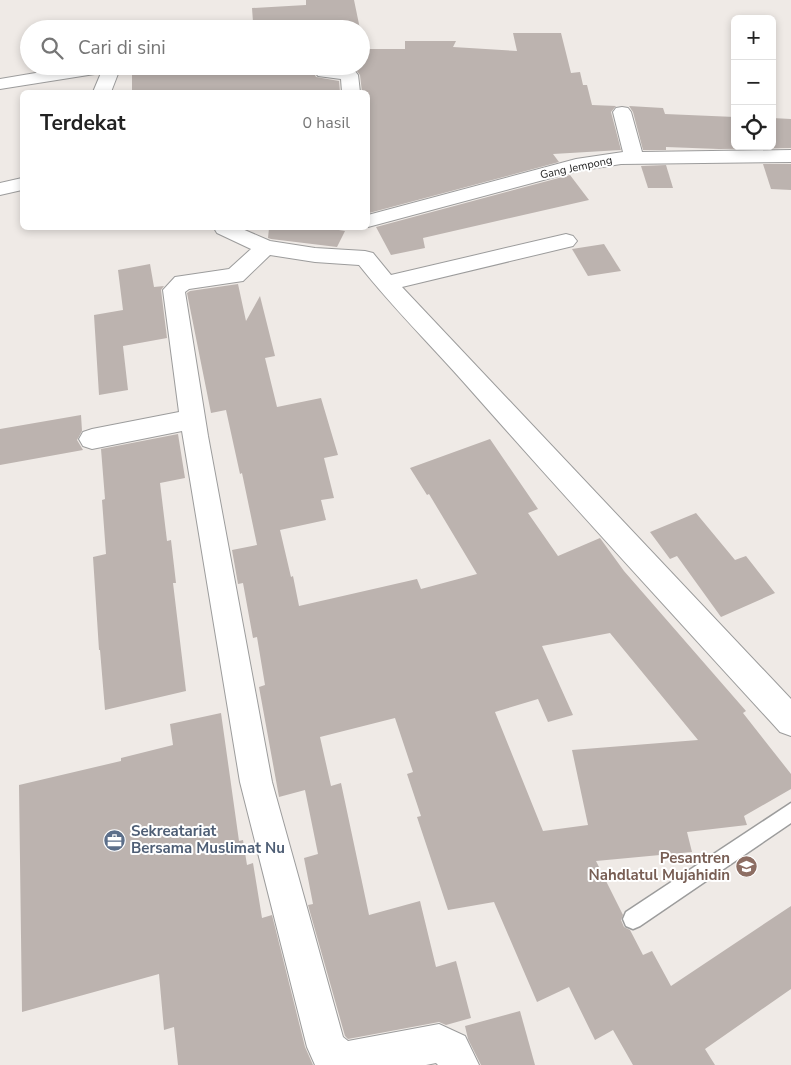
<!DOCTYPE html>
<html lang="id">
<head>
<meta charset="utf-8">
<style>
	:root { --surface:#fff; --page:#f2f2f2; --text:#222; --muted:#767676; --line:#e0e0e0 }
	body { margin:0; font-family:"Nunito Sans",sans-serif; background:var(--page); color:var(--text) }
	.controls { position:absolute; right:15px; top:15px; display:grid; overflow:hidden; border-radius:8px; box-shadow:0 2px 8px #0003 }
	.controls button { width:45px; height:45px; display:grid; place-items:center; padding:0; border:0; border-bottom:1px solid var(--line); background:var(--surface); color:var(--text); font:25px sans-serif }
	.list { margin:0; padding:0; list-style:none }
	h2 { display:flex; justify-content:space-between; align-items:center; height:65px; margin:0; padding:0 20px; font-size:21px }
	h2 small { font-size:16px; font-weight:400; color:var(--muted) }
	.icon { flex:none; width:28px; height:28px; fill:none; stroke:currentColor; stroke-width:2; stroke-linecap:round; stroke-linejoin:round }
	.map { position:relative; flex:none; width:791px; height:1065px; overflow:hidden }
	.search { position:absolute; background:var(--surface); box-shadow:0 2px 8px #0003; left:20px; top:20px; width:350px; height:55px; display:flex; align-items:center; gap:12px; box-sizing:border-box; padding:0 18px; border-radius:28px; color:var(--muted); font-size:19px }
	.panel { position:absolute; background:var(--surface); box-shadow:0 2px 8px #0003; left:20px; top:90px; width:350px; height:140px; border-radius:8px }
	.map>svg:first-child { display:block }
	.building { fill:#bcb3af; fill-rule:evenodd }
	.lines { fill:none; stroke-linecap:round; stroke-linejoin:round }
	.lane-casing { stroke:#9c9c9c; stroke-width:3 }
	.street-casing { stroke:#9c9c9c; stroke-width:2 }
	.lane { fill:#fff; fill-rule:evenodd }
	.street { fill:#fff; fill-rule:evenodd }
	.labels { text-anchor:middle; stroke-width:4; stroke-linejoin:round; paint-order:stroke }
	.far-street-label { font-size:11px; fill:#1f1f1f; stroke:#fff }
	.near-service-label { font-size:15px; font-weight:bold; fill:#4e5e75; stroke:#fff; text-anchor:start }
	.near-education-label { font-size:15px; font-weight:bold; fill:#785e54; stroke:#fff; text-anchor:end }
</style>
</head>
<body>
<div class="map">
<svg width="791" height="1065" viewBox="0 0 791 1065">
	<rect width="100%" height="100%" fill="#efeae6"/>
	<g class="building">
		<polygon points="306,0 354,0 360,29 227,29 227,24 253,22 252,8 306,5"/>
		<polygon points="513,33 561,33 571,73 580,72 583,85 587,85 592,105 616,106 611,112 621,150 553,154 559,162 369,213 368,92 362,92 360,75 356,70 333,66 361,66 361,37 364,49 405,49 405,41 456,41 453,47 517,51"/>
		<polygon points="210,66 318,66 313,72 316,77 339,81 340,92 132,92 132,72 209,70"/>
		<polygon points="629,106 663,108 665,114 735,117 735,146 772,146 772,118 791,119 791,148 719,149 666,147 666,150 643,150 633,112"/>
		<polygon points="763,164 791,164 791,190 771,189"/>
		<polygon points="666,165 673,188 648,188 641,166"/>
		<polygon points="570,175 589,200 423,238 425,248 391,255 376,227"/>
		<polygon points="269,228 326,228 345,231 337,247 271,239 268,238"/>
		<polygon points="604,244 621,271 588,276 572,249"/>
		<polygon points="150,264 154,287 164,286 161,290 167,338 123,346 128,390 99,395 94,315 123,310 118,270"/>
		<path d="M238 284 246 321 260 296 275 356 265 358 277 407 321 398 338 455 324 458 334 498 321 500 326 520 280 530 291 577 293 576 299 606 417 579 421 589 477 574 429 494 427 495 410 468 490 439 538 509 528 513 558 556 600 538 624 571 746 711 743 713 791 774V789L744 816 747 825 687 832 692 852 596 861 623 915 621 920 624 927 630 930 643 955 652 951 671 986 791 906V989L705 1049 715 1065H633L613 1030 595 1040 569 987 537 1002 494 902 448 910 417 817 421 816 407 774 413 772 395 718 320 737 331 786 341 783 369 915 420 901 436 967 456 961 471 1018 446 1025 439 1022 348 1039 345 1036 308 905 313 904 304 858 318 854 305 790 279 797 259 687 265 685 257 637 253 638 243 583 238 584 232 550 257 545 242 473 240 474 226 410 211 413 187 293 190 291ZM610 633 698 740 572 750 588 825 543 831 495 712 538 699 548 722 573 715 542 646Z"/>
		<polygon points="81,415 82,431 77,440 83,450 0,465 0,429"/>
		<polygon points="178,434 185,478 160,483 167,541 171,540 176,583 173,583 186,691 105,710 100,650 99,650 93,557 106,554 102,500 105,499 101,449"/>
		<polygon points="696,513 735,560 746,556 775,593 721,617 677,556 670,559 650,532"/>
		<polygon points="221,713 239,841 243,840 247,865 253,863 262,918 272,915 305,1047 313,1065 178,1065 174,1027 164,1030 159,974 22,1012 19,785 121,761 121,758 173,745 170,724"/>
		<polygon points="520,1011 535,1065 481,1065 468,1039 465,1026"/>
	</g>
	<g class="lines">
		<defs>
			<polygon id="lane" points="791,803 791,823 640,926 633,929 626,926 623,919 626,912"/>
			<g id="street">
				<polygon points="77,66 121,66 111,92 93,92 101,73 0,89 0,79"/>
				<polygon points="324,67 355,71 358,75 360,92 342,92 341,79 318,76 315,72 318,68"/>
				<polygon points="622,107 628,108 631,112 642,152 791,150 791,162 621,164 577,171 368,227 368,215 576,159 623,152 613,112 616,108"/>
				<polygon points="22,178 22,190 0,195 0,183"/>
				<path d="M214 228H240L270 241 315 248 365 251 373 253 391 275 566 234 573 236 577 241 573 246 402 287 791 699V736L780 732C675 617 570 503 467 386 431 345 392 307 359 265L315 262 270 255 243 281 189 289 185 292 208 436 272 782 343 1037 348 1041 439 1024 465 1036 479 1065H438L436 1063 426 1065H315L307 1047 240 782 182 431 92 449 83 446 79 439 83 432 92 429 179 412 163 290 175 277 229 269 251 249 217 233Z"/>
			</g>
		</defs>
		<use href="#lane" class="lane-casing"/>
		<use href="#street" class="street-casing"/>
		<use href="#lane" class="lane"/>
		<use href="#street" class="street"/>
	</g>
	<defs>
		<symbol id="office-disc" viewBox="-11 -11 22 22"><circle r="9.5" fill="#5c6f8a" stroke="#fff"/><path d="M-6-3h4V-5.5h4V-3h4V5H-6ZM-1-4.5V-3h2v-1.5ZM-6 0V1H6V0Z" fill="#fff"/></symbol>
		<symbol id="school-disc" viewBox="-11 -11 22 22"><circle r="9.5" fill="#8d6e63" stroke="#fff"/><path d="M0-5L7-2L0 1L-7-2ZM-4 1L0 2.5L4 1V4Q0 6-4 4Z" fill="#fff"/></symbol>
	</defs>
	<g fill-rule="evenodd">
		<use href="#office-disc" x="102" y="828" width="25" height="25"/>
		<use href="#school-disc" x="734" y="854" width="25" height="25"/>
	</g>
	<g class="labels">
		<g class="far-street-label">
			<text transform="translate(576 167) rotate(-12)" y="4">Gang Jempong</text>
		</g>
		<g class="near-service-label">
			<text x="131" y="836">Sekreatariat<tspan x="131" dy="17">Bersama Muslimat Nu</tspan></text>
		</g>
		<g class="near-education-label">
			<text x="730" y="863">Pesantren<tspan x="730" dy="17">Nahdlatul Mujahidin</tspan></text>
		</g>
	</g>
</svg>
<div class="controls">
<button>+</button>
<button>−</button>
<button><svg class="icon" aria-label="locate" viewBox="0 0 24 24"><circle cx="12" cy="12" r="6"/><path d="M12 2v4M12 18v4M2 12h4M18 12h4"/></svg></button>
</div>
<div class="search"><svg class="icon" aria-label="search" viewBox="0 0 24 24"><circle cx="10" cy="10" r="6"/><path d="M15 15l6 6"/></svg>Cari di sini</div>
<section class="panel">
<h2>Terdekat<small>0 hasil</small></h2>
<ul class="list">
</ul>
</section>
</div>
</body>
</html>
